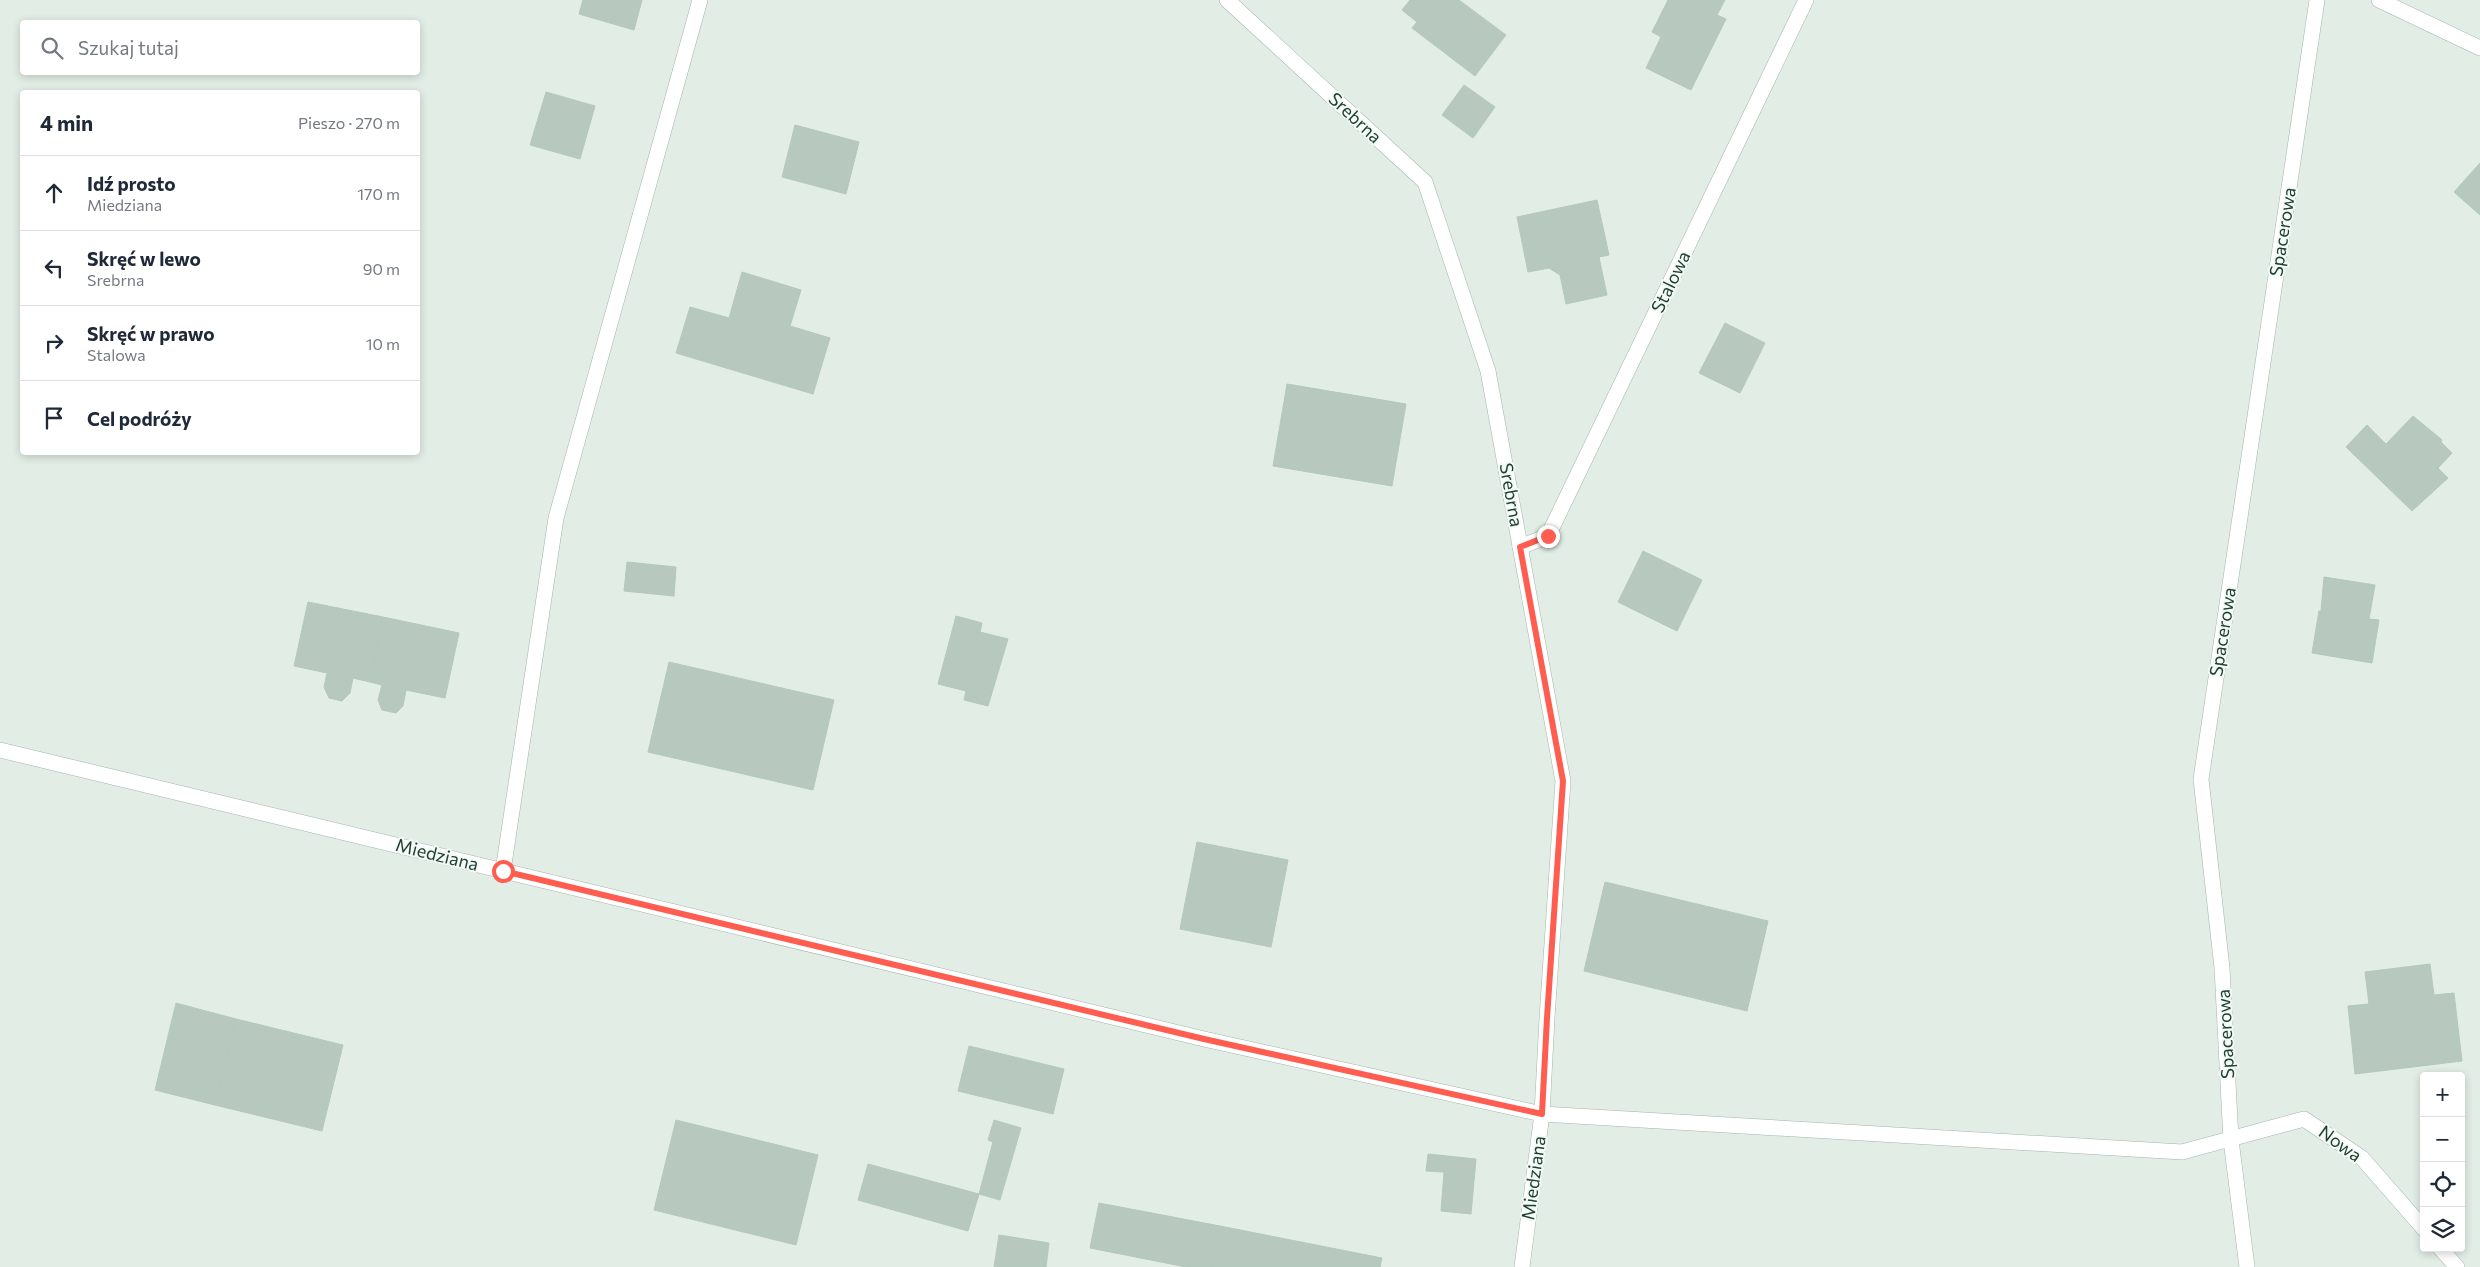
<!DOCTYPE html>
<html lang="pl">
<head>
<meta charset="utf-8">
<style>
	:root { --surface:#fff; --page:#f6f6f7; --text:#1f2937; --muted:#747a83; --line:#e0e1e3 }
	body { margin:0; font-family:Commissioner,sans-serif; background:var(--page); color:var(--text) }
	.controls { position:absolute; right:15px; bottom:15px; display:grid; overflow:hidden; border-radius:5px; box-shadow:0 2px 8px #0003 }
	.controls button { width:45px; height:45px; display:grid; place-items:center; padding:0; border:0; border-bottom:1px solid var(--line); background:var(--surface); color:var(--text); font:25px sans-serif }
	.stop { position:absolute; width:15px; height:15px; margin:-11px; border:4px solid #fe5d50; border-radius:50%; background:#fff }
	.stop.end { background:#fe5d50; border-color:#fff; box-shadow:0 1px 5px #0008 }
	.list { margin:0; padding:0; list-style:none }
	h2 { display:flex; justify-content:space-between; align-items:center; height:65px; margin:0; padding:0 20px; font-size:21px }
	h2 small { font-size:16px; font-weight:400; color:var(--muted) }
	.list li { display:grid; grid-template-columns:32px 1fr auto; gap:15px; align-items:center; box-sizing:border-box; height:75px; padding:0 20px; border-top:1px solid var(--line) }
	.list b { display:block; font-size:19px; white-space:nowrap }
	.list p { margin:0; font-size:16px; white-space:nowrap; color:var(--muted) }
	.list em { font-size:16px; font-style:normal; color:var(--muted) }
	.icon { flex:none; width:28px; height:28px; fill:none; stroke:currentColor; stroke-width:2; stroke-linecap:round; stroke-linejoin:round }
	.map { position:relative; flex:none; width:2480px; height:1267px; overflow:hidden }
	.search { position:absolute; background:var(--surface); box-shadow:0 2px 8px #0003; left:20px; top:20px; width:400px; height:55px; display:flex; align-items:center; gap:12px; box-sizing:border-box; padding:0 18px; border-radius:5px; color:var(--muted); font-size:19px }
	.panel { position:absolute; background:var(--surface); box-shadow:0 2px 8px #0003; left:20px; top:90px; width:400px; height:365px; border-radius:5px }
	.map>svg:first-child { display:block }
	.building { fill:#b7c9bf; stroke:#b4c8bc }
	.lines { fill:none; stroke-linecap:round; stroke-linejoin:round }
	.minor-casing { stroke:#a4b6ac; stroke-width:16 }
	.minor { stroke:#fff; stroke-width:15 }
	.route { stroke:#fe5d50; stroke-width:6 }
	.labels { text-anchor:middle; stroke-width:4; stroke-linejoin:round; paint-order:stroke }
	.street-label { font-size:18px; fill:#204032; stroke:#f3f9f5 }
</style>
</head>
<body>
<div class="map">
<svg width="2480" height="1267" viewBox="0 0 2480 1267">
	<rect width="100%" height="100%" fill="#e2ede6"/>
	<g class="building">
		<polygon points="583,0 642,0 634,30 579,14"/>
		<polygon points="1410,0 1459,0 1506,35 1475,76 1412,28 1417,22 1402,10"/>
		<polygon points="1668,0 1725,0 1717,15 1726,19 1691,90 1646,68 1661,37 1652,32"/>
		<polygon points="1464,85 1495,107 1473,138 1442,115"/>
		<polygon points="546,92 595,106 580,159 530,145"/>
		<polygon points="795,125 859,142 846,194 782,177"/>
		<polygon points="2480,163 2480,215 2454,192"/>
		<polygon points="1597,200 1609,255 1599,257 1607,295 1566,304 1560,275 1549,268 1528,272 1517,217"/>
		<polygon points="742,272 801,290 790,326 830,338 813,394 676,353 690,307 729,318"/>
		<polygon points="1725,323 1765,343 1740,393 1699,373"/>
		<polygon points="1287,384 1406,404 1392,486 1273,466"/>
		<polygon points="2413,416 2442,440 2441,442 2452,453 2438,468 2448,478 2412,511 2346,447 2367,425 2386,444"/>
		<polygon points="1643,551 1702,580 1677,631 1618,602"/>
		<polygon points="627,562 676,567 674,596 624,591"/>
		<polygon points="2324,577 2375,585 2369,619 2379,620 2372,663 2312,653 2319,611 2321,611"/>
		<polygon points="308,602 383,617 370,682 353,678 350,693 342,701 329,698 324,687 327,673 294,666"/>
		<polygon points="956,616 982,623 980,632 1008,639 988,706 964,700 966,691 938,684"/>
		<polygon points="383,617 459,633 445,698 406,690 403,706 396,713 382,710 378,700 382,685 370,682"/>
		<polygon points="669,662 834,700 813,790 648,752"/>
		<polygon points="1197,842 1288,860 1271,947 1180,929"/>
		<polygon points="1605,882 1768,921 1747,1011 1584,971"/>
		<polygon points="2430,964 2434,995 2454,993 2462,1061 2355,1074 2348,1006 2369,1004 2365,972"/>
		<polygon points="176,1003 236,1019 215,1105 155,1090"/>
		<polygon points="236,1019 343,1045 322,1131 215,1105"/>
		<polygon points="969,1046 1064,1069 1053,1114 958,1091"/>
		<polygon points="676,1120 818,1155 796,1245 654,1210"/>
		<polygon points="994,1120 1021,1128 1000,1200 979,1194 993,1142 988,1140"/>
		<polygon points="1428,1154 1476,1159 1471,1214 1441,1211 1444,1172 1426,1171"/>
		<polygon points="868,1164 979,1194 968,1231 858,1200"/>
		<polygon points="1099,1203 1220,1226 1212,1267 1186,1267 1090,1248"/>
		<polygon points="1220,1226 1382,1258 1380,1267 1212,1267"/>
		<polygon points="999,1235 1049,1243 1046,1267 994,1267"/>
	</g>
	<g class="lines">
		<defs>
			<g id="minor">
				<polyline points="1227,0 1425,182 1488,371 1563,781 1547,1018 1542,1114 1522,1267"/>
				<polyline points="2379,0 2480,48"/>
				<polyline points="1520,547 1548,536 1806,0"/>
				<polyline points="0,750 1204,1039 1542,1114 2182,1152 2304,1119 2362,1158 2424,1229"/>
				<polyline points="503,871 556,518 700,0"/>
				<polyline points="2440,1248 2457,1267"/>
				<polyline points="2247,1267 2231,1140 2222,968 2201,779 2317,0"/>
			</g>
		</defs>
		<use href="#minor" class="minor-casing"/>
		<use href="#minor" class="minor"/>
	</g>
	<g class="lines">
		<polyline class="route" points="503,871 1204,1039 1542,1114 1547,1018 1563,781 1520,547 1548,536"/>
	</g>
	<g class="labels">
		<g class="street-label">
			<text transform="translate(1355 118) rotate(43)" y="6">Srebrna</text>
			<text transform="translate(2283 232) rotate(-81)" y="6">Spacerowa</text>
			<text transform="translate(1671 282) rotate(-64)" y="6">Stalowa</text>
			<text transform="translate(1511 495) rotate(80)" y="6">Srebrna</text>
			<text transform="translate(2223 632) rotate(-81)" y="6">Spacerowa</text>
			<text transform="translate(437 855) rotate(14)" y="6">Miedziana</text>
			<text transform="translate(2226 1034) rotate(-93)" y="6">Spacerowa</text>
			<text transform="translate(2340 1144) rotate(36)" y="6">Nowa</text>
			<text transform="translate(1534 1178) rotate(-82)" y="6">Miedziana</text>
		</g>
	</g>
</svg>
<div class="controls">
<button>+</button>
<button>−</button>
<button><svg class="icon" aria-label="locate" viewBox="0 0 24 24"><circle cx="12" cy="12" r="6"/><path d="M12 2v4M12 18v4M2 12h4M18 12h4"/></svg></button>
<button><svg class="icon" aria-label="layers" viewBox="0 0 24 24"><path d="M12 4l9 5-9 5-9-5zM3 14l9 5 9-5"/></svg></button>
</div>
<div class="stop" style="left:503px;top:871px"></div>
<div class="stop end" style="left:1548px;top:536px"></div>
<div class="search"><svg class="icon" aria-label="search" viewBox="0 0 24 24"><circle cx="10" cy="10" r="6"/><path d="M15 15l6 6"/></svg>Szukaj tutaj</div>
<section class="panel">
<h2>4 min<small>Pieszo · 270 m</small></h2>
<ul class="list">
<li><svg class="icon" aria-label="ahead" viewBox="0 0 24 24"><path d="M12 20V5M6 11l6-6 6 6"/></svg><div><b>Idź prosto</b><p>Miedziana</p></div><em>170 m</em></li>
<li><svg class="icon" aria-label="left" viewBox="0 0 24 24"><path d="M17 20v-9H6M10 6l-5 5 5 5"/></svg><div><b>Skręć w lewo</b><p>Srebrna</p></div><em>90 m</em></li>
<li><svg class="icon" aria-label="right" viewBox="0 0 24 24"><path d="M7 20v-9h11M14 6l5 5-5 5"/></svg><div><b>Skręć w prawo</b><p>Stalowa</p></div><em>10 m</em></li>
<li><svg class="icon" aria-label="arrive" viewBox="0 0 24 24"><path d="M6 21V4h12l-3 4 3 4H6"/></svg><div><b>Cel podróży</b></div></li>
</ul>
</section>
</div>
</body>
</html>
